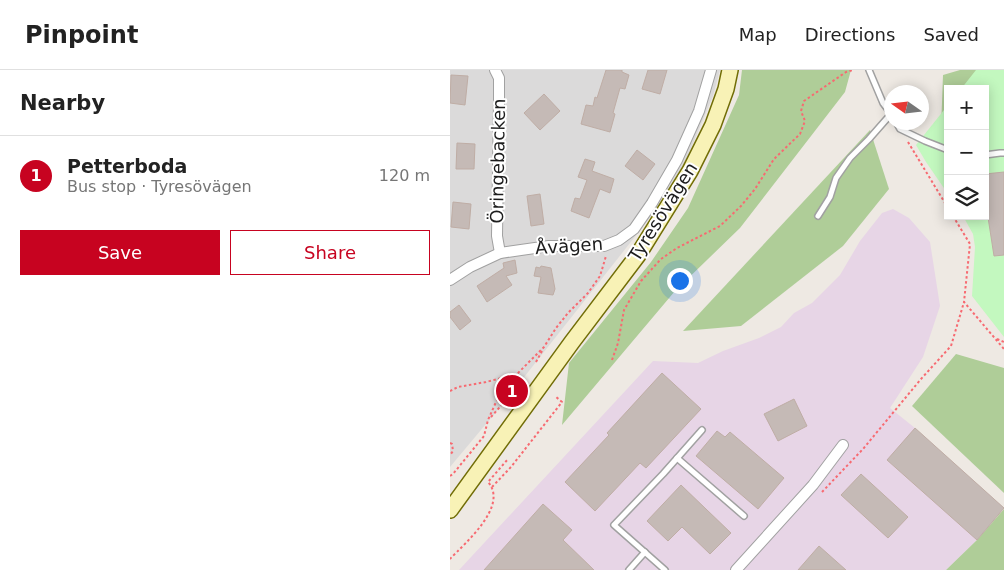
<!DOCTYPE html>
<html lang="en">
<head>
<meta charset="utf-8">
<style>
	:root { --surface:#fff; --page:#f6f6f6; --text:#222; --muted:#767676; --line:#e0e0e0; --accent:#c70320 }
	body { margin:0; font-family:"DejaVu Sans",sans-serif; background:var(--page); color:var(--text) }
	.controls { position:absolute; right:15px; top:15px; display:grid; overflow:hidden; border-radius:0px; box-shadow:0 2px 12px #0003 }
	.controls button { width:45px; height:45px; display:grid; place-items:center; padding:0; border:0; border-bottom:1px solid var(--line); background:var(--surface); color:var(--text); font:25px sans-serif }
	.compass { position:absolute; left:434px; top:15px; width:45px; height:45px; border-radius:50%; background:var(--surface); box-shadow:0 2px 12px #0003; rotate:284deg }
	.you { position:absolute; left:229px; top:210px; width:18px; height:18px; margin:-12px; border:4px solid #fff; border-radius:50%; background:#1a73e8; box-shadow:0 0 0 8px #1a73e833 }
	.badge { display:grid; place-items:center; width:32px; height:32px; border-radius:50%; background:var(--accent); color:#fff; font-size:16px; font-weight:700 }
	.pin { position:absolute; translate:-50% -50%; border:2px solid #fff; box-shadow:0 1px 5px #0006 }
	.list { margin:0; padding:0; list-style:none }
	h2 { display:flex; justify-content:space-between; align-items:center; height:65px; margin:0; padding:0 20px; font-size:21px }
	h2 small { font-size:16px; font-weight:400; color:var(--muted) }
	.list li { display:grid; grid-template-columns:32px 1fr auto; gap:15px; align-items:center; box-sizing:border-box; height:80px; padding:0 20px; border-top:1px solid var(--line) }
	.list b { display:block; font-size:19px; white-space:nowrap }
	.list p { margin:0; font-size:16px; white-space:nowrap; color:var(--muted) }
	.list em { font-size:16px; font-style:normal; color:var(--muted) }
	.actions { display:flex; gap:10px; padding:15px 20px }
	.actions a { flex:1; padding:11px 0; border:1px solid var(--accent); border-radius:0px; text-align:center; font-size:18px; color:var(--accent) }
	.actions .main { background:var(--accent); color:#fff }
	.icon { flex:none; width:28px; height:28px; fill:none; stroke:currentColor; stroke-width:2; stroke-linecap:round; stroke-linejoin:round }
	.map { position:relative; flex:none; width:554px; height:500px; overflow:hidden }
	header { display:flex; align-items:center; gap:30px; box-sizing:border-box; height:70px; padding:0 25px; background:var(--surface); border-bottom:1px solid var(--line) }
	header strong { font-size:24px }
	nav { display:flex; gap:28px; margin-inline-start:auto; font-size:18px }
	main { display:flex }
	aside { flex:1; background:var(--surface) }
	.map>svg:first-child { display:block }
	.residential { fill:#dbdada }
	.industrial { fill:#e7d5e6 }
	.forest { fill:#afcd98 }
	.park { fill:#c3f8bf }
	.building { fill:#c5bab6; stroke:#bfada5 }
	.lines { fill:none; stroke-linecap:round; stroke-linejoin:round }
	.service-casing { stroke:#a1a1a1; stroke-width:8 }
	.minor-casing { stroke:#a1a1a1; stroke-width:12 }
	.secondary-casing { stroke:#716d06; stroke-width:18 }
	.path { stroke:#f76a71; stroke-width:2; stroke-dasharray:2.5 2.5; stroke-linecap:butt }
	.service { stroke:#fff; stroke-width:5 }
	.minor { stroke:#fff; stroke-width:10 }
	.secondary { stroke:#f8f2b6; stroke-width:15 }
	.labels { text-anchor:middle; stroke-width:4; stroke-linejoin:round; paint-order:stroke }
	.street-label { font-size:18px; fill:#1d1d1d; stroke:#fff }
</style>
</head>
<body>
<header>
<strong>Pinpoint</strong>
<nav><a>Map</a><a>Directions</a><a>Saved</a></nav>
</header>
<main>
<aside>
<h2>Nearby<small></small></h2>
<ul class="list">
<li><span class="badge">1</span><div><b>Petterboda</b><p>Bus stop · Tyresövägen</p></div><em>120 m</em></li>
</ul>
<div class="actions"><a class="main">Save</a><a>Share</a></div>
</aside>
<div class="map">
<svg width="554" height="500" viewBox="0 0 554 500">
	<rect width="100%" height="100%" fill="#eee9e3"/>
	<polygon class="residential" points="0,0 270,0 263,26 225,116 56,330 0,397"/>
	<polygon class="industrial" points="443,139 459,148 480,172 490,236 473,287 440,338 465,358 554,438 527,470 496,500 9,500 203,291 248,293 273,281 309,268 331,257 344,243 362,233 390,205 410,171 432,143"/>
	<g class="forest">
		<polygon points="292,0 401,0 395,22 290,158 225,221 112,355 119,293 201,192 238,138 289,25"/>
		<polygon points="510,0 554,0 535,19 498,19 498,60 491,59 493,5"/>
		<polygon points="420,60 439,119 393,176 291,256 233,261"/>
		<polygon points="506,284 554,298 554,423 462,336"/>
		<polygon points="554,439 554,500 496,500 527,470"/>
	</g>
	<g class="park">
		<polygon points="526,0 554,0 554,267 522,226 525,177 523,164 513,146 535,146 535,19 511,19"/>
		<polygon points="498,35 498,124 476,92 466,75"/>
	</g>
	<g class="building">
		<polygon points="156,0 172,0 172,2 179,5 175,19 170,18 163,43 165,44 160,62 131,54 136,35 143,36 145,27 147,28"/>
		<polygon points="198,0 217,0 210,24 192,19"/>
		<polygon points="1,5 18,6 15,35 0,33"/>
		<polygon points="94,24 110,41 90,60 74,43"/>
		<polygon points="7,73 25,74 24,99 6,99"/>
		<polygon points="187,80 205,94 193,110 175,96"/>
		<polygon points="135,89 145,92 142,101 164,109 160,123 150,119 139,148 121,141 125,128 130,129 137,110 128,107"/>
		<polygon points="554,102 554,185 544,186 535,128 535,104"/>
		<polygon points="90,124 94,154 81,156 77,126"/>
		<polygon points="3,132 21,134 19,159 1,157"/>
		<polygon points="65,190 67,203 56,206 62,215 37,232 27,216 54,198 53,193"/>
		<polygon points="91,196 101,198 105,219 103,225 88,223 91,207 84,206 86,197 90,198"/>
		<polygon points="9,235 21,251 10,260 0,247 0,242"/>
		<polygon points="212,303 251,339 196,398 190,393 145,441 115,412 159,365 157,363"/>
		<polygon points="344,329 357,356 328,371 314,344"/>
		<polygon points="465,358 554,438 527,470 437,390"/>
		<polygon points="267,361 275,367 280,362 334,408 308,439 246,386"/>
		<polygon points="411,404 458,447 438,468 391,425"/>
		<polygon points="231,415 281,463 260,484 232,457 218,471 197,451"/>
		<polygon points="93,434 122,460 113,470 144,500 34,500"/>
		<polygon points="369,476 396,500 348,500"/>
	</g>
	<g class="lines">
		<defs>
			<g id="service">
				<polyline points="419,0 433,33 442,45"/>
				<polyline points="446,52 450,59 475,71 498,80"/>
				<polyline points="535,85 550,83 554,83"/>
				<polyline points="368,146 380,127 386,108 400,88 419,69 441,44"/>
				<polyline points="227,388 294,446"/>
				<polyline points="179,500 195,482"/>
				<polyline points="215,500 164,455 213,404 252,360"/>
			</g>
			<g id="minor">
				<polyline points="45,0 49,8 49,31 47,166 50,183"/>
				<polyline points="0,210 20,197 50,183 99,176 154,176 169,170 184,159 202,133 227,90 249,41 261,0"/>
				<polyline points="286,500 363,415 393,375"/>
			</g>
			<polyline id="secondary" points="0,440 122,272 188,185 240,101 263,55 276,19 280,0"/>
		</defs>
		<use href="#service" class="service-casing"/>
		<use href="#minor" class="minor-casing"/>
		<use href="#secondary" class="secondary-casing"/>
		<g class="path">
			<polyline points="458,72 498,138"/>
			<polyline points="503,146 520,174 514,232 554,279"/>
			<polyline points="547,269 554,272"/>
			<polyline points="162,290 168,273 174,240 191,211 211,189 227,178 270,156 291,136 305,119 324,89 350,64 355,51 351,41 354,31 396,2 403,0"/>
			<polyline points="86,292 92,281"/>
			<polyline points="0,321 8,317 36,312 67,304"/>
			<polyline points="41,347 56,330"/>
			<polyline points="0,373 2,374 3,381 0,385"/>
			<polyline points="0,406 3,404 34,366 38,350 46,332 67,304 94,277 106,258 118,243 138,223 150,206 156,186"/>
			<polyline points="42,417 61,397 112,332 105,326"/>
			<polyline points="372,422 413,379 471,309 501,276 514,232"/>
			<path d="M0 489C15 473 59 436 38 412L58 389"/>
		</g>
		<use href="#service" class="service"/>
		<use href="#minor" class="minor"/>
		<use href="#secondary" class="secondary"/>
	</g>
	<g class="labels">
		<g class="street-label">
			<text transform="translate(48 91) rotate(-89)" y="6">Öringebacken</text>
			<text transform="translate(213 142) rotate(-58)" y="6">Tyresövägen</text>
			<text transform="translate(119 176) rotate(-4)" y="6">Åvägen</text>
		</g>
	</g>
</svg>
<div class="controls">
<button>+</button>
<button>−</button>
<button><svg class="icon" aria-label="layers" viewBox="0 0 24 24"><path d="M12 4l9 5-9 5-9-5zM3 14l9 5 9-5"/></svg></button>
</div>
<svg class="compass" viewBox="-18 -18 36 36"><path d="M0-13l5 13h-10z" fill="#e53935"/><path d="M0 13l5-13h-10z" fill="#767676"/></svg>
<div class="you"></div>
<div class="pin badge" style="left:62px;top:321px">1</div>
</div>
</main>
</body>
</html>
